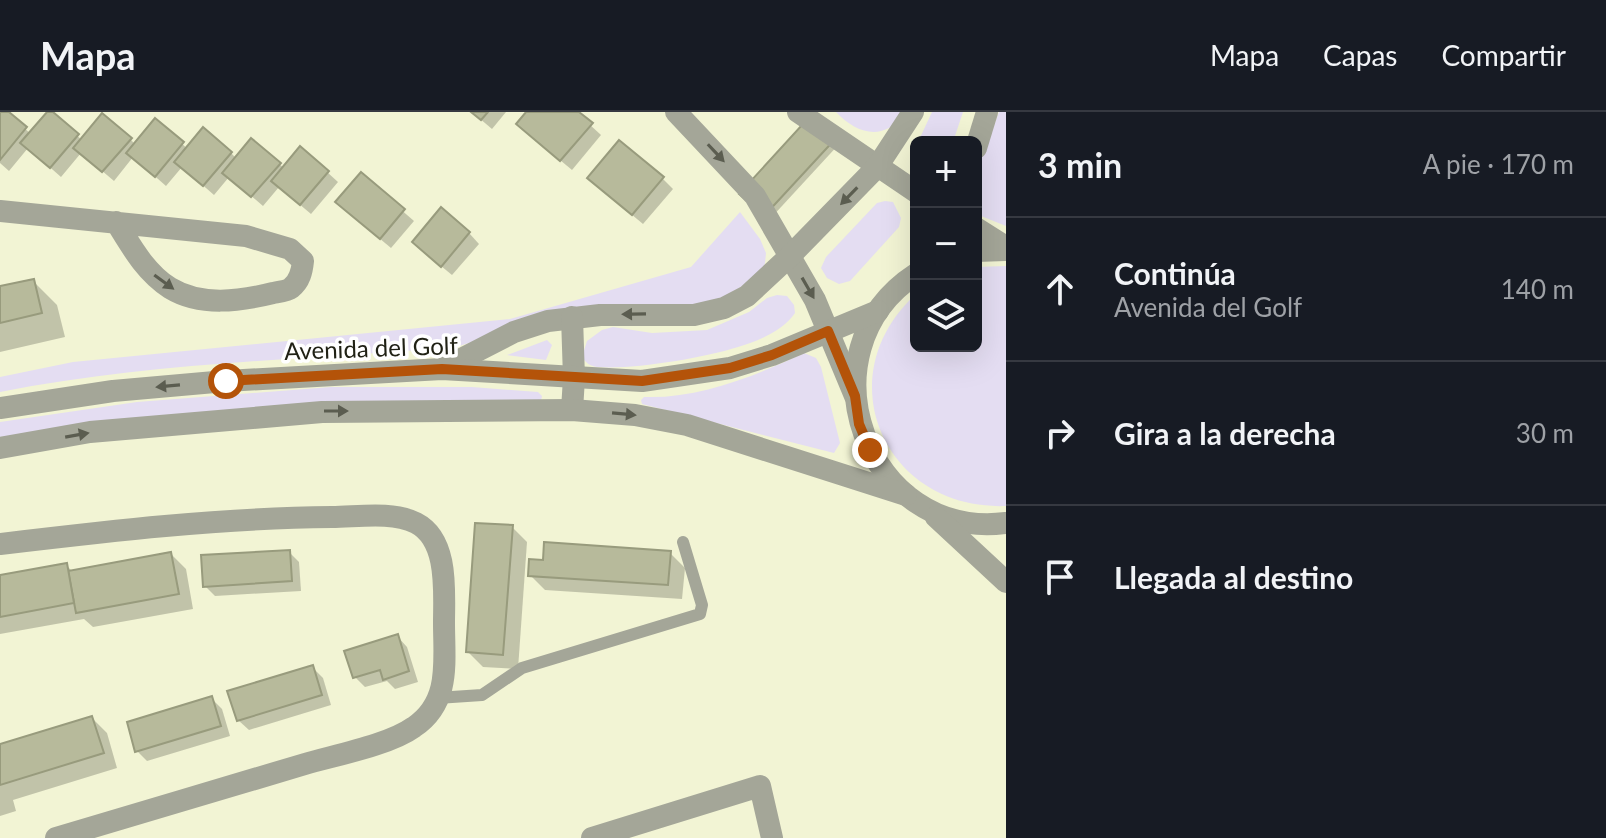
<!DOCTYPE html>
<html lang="es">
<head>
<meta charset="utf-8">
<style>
	:root { --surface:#171b24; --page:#20242c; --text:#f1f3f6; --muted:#9ea1a6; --line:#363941 }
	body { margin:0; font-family:Lato,sans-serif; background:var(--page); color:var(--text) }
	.controls { position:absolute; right:24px; top:24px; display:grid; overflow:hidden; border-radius:12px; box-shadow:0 8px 32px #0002 }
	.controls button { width:72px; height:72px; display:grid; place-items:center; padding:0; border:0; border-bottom:2px solid var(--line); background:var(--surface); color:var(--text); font:40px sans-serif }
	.stop { position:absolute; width:24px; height:24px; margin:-18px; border:6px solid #b45309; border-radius:50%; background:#fff }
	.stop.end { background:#b45309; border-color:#fff; box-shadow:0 2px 8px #0008 }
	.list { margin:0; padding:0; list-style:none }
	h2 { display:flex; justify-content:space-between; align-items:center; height:104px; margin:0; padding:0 32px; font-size:34px }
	h2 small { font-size:26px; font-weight:400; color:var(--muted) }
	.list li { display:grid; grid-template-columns:52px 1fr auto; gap:24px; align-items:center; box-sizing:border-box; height:144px; padding:0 32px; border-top:2px solid var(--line) }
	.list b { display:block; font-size:30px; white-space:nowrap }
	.list p { margin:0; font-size:26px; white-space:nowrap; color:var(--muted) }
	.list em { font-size:26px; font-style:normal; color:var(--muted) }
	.icon { flex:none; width:44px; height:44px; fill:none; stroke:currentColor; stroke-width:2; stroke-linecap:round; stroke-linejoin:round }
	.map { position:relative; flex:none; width:1006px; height:726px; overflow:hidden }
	header { display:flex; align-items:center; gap:48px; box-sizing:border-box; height:112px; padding:0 40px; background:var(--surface); border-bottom:2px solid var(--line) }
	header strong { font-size:38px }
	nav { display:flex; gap:44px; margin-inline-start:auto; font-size:28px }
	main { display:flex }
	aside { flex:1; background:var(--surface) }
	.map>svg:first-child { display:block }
	.green { fill:#e4ddf2 }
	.shadow { fill:#0003 }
	.building { fill:#b7ba9b; stroke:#989b7d; stroke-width:2 }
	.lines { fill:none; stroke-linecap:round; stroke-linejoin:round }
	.service { stroke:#a4a698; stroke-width:12 }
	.minor { stroke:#a4a698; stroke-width:22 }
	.tertiary { stroke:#a4a698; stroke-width:22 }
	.oneway { fill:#5b5d50 }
	.route { stroke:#b45309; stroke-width:10 }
	.labels { text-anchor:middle; stroke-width:7; stroke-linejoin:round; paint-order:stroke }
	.street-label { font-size:24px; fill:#202115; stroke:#fff }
</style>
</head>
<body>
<header>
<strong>Mapa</strong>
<nav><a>Mapa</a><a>Capas</a><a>Compartir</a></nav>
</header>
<main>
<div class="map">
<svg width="1006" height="726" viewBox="0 0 1006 726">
	<rect width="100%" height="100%" fill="#f2f4d4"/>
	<g class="green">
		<path d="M836 0H906C885 29 859 24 836 0Z"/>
		<polygon points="932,0 963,0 953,30 918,30"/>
		<polygon points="999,0 1006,0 1006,114 976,102 976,61"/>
		<polygon points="885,89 893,90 901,106 899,115 850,169 839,172 827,166 821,156 826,145 877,91"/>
		<path d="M740 100 760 127 766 141 765 151 762 162 715 191 475 229 456 235C304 248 150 250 0 280V265L73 250 510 207 691 155Z"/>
		<path d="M1006 154V394C885 399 825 265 916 182V234H976V155Z"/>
		<path d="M777 183 787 184 794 193 795 201C783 219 758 229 738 235 704 246 631 258 597 255 590 254 586 251 582 245L587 229 602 218 613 215 652 221 707 218 749 200 767 186Z"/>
		<polygon points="547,228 552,233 546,248 507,243"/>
		<path d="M804 241 816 246 821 255 840 331 834 341 642 292 641 288 644 285C699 287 755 264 804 241Z"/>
		<polygon points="331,275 472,275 538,280 542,284 541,289 0,325 0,310 137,290"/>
	</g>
	<g class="shadow">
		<polygon points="0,0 6,0 31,22 50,0 82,28 130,27 135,32 155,9 188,37 231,41 236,46 279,52 284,56 327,60 338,70 311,102 279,75 263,94 229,65 214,83 182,55 166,74 133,45 114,69 81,41 61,65 28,36 9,59 0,51"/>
		<polygon points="472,0 506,0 492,17"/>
		<polygon points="529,0 576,0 601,23 572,58 529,22"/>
		<polygon points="813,4 841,30 770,107 742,82"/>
		<polygon points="361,63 414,109 391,136 348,100"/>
		<polygon points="663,67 673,77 643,112 600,76"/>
		<polygon points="469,121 479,132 452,163 424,140"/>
		<polygon points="33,169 57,193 65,225 0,240 0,176"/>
		<polygon points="512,415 527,430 518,557 483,555 468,540"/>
		<polygon points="289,440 299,450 301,479 215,484 205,474"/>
		<polygon points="670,441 685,456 682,487 545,478 530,463"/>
		<polygon points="171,442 186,457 193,497 93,515 84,507 0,522 0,465 66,453 73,460"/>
		<polygon points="397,524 407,535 418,570 395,577 387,569 365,575 355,565"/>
		<polygon points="312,555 323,566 331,593 249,618 238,608"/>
		<polygon points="211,586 222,597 230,624 147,649 137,639"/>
		<polygon points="92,606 107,621 117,656 13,688 16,699 0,704 0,634"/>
	</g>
	<g class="building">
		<polygon points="0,0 9,0 27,15 0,48"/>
		<polygon points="47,0 53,0 79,22 50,56 20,31"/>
		<polygon points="471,0 488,0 481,8"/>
		<polygon points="526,0 579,0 593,11 560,49 516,12"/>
		<polygon points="102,1 132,26 102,60 73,36"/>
		<polygon points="813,1 838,24 764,104 739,82"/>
		<polygon points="155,6 184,30 155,65 126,41"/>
		<polygon points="203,15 232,40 203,74 174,50"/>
		<polygon points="251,26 281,51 251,85 222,61"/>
		<polygon points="619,28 664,65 632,103 587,66"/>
		<polygon points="300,34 329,59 300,93 271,69"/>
		<polygon points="361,60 405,97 380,127 335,90"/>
		<polygon points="441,95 470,120 441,155 412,130"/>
		<polygon points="34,167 42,201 0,211 0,174"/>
		<polygon points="475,411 513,413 503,543 466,540"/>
		<polygon points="544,430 671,439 668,473 528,464 529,447 543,448"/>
		<polygon points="290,438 292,469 203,475 201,443"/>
		<polygon points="171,440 179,482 76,501 68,459"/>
		<polygon points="67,451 74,491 0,505 0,463"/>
		<polygon points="398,522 409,559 383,568 380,558 353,566 344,539"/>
		<polygon points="313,553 322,583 237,609 227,579"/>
		<polygon points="212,584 221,614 135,640 127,610"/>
		<polygon points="92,604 104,641 0,673 0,632"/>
	</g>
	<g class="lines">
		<polyline class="service" points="437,586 482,583 522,556 700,502 702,493 683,430"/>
		<g class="minor">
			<polyline points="676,0 755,84 815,188 855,284"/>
			<polyline points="798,0 916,80"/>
			<path d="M0 99 246 124 290 137 303 149C302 159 300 169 291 176 287 179 278 180 273 181 240 189 201 195 170 176 145 160 131 134 116 110"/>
			<polyline points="976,116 1006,135"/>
			<polyline points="442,257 514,220 548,209 600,203 694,203 724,196 747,184 790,144 877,55 913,0"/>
			<path d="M0 432C110 419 220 406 332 405 357 405 392 399 416 411 449 428 444 480 444 511 444 550 451 590 414 615 389 633 336 643 305 652 222 677 139 701 56 726"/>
			<polyline points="592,726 760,674 772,726"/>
		</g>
		<g class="tertiary">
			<polyline points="976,36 987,0"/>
			<polyline points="976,139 1006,138"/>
			<path d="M916 162C798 239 866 429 1006 411"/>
			<polyline points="572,205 574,266 572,298"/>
			<polyline points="0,296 113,279 226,269 442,257 642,269 730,256 772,243 878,199"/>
			<polyline points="0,336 90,320 322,300 572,298 635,303 687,313 906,383"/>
			<polyline points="936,405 1006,470"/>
		</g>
	</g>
	<defs><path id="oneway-solid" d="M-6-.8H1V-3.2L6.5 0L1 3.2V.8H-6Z" transform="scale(2)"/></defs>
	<g class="oneway">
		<use href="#oneway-solid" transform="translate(716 41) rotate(47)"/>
		<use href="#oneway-solid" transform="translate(849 84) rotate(134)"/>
		<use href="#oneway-solid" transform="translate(164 170) rotate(36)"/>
		<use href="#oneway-solid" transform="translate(808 176) rotate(60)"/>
		<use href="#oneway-solid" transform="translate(634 202) rotate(179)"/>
		<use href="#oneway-solid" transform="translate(168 274) rotate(175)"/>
		<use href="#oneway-solid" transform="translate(336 299)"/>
		<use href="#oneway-solid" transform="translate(624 302) rotate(5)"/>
		<use href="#oneway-solid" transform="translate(77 323) rotate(-10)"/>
	</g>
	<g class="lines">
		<polyline class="route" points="226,269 442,257 642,269 730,256 772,243 828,219 855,284 859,312 870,338"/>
	</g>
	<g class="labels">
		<g class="street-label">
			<text transform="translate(371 237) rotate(-2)" y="8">Avenida del Golf</text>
		</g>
	</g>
</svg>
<div class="controls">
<button>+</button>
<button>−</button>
<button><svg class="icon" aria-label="layers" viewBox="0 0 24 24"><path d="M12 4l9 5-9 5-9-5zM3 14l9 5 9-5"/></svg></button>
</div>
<div class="stop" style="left:226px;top:269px"></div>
<div class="stop end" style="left:870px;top:338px"></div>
</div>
<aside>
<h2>3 min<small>A pie · 170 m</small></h2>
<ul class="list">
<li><svg class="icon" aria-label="ahead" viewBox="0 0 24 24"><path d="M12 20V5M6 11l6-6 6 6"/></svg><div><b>Continúa</b><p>Avenida del Golf</p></div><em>140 m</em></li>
<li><svg class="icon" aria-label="right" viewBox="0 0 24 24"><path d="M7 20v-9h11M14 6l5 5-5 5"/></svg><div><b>Gira a la derecha</b></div><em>30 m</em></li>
<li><svg class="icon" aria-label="arrive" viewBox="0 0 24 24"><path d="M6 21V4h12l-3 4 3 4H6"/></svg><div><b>Llegada al destino</b></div></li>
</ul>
</aside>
</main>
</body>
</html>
